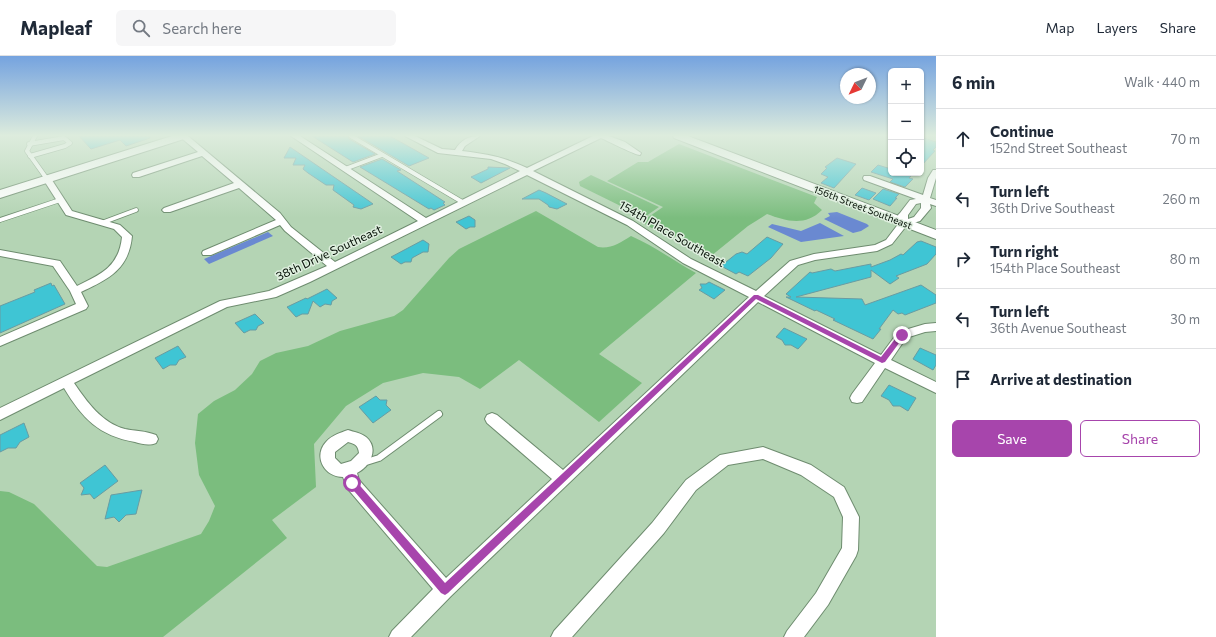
<!DOCTYPE html>
<html lang="en">
<head>
<meta charset="utf-8">
<style>
	:root { --surface:#fff; --page:#f6f6f7; --text:#1f2937; --muted:#747a83; --line:#e0e1e3; --accent:#a745ac }
	body { margin:0; font-family:Commissioner,sans-serif; background:var(--page); color:var(--text) }
	.controls { position:absolute; right:12px; top:12px; display:grid; overflow:hidden; border-radius:6px; box-shadow:0 1px 3px #0004 }
	.controls button { width:36px; height:36px; display:grid; place-items:center; padding:0; border:0; border-bottom:1px solid var(--line); background:var(--surface); color:var(--text); font:20px sans-serif }
	.compass { position:absolute; left:840px; top:12px; width:36px; height:36px; border-radius:50%; background:var(--surface); box-shadow:0 1px 3px #0004; rotate:227deg }
	.stop { position:absolute; width:12px; height:12px; margin:-9px; border:3px solid #a745ac; border-radius:50%; background:#fff }
	.stop.end { background:#a745ac; border-color:#fff; box-shadow:0 1px 4px #0008 }
	.list { margin:0; padding:0; list-style:none }
	h2 { display:flex; justify-content:space-between; align-items:center; height:52px; margin:0; padding:0 16px; font-size:17px }
	h2 small { font-size:13px; font-weight:400; color:var(--muted) }
	.list li { display:grid; grid-template-columns:26px 1fr auto; gap:12px; align-items:center; box-sizing:border-box; height:60px; padding:0 16px; border-top:1px solid var(--line) }
	.list b { display:block; font-size:15px; white-space:nowrap }
	.list p { margin:0; font-size:13px; white-space:nowrap; color:var(--muted) }
	.list em { font-size:13px; font-style:normal; color:var(--muted) }
	.actions { display:flex; gap:8px; padding:12px 16px }
	.actions a { flex:1; padding:9px 0; border:1px solid var(--accent); border-radius:6px; text-align:center; font-size:14px; color:var(--accent) }
	.actions .main { background:var(--accent); color:#fff }
	.icon { flex:none; width:22px; height:22px; fill:none; stroke:currentColor; stroke-width:2; stroke-linecap:round; stroke-linejoin:round }
	.map { position:relative; flex:none; width:936px; height:581px; overflow:hidden }
	header { display:flex; align-items:center; gap:24px; box-sizing:border-box; height:56px; padding:0 20px; background:var(--surface); border-bottom:1px solid var(--line) }
	header strong { font-size:19px }
	nav { display:flex; gap:22px; margin-inline-start:auto; font-size:14px }
	.search { width:280px; height:36px; background:var(--page); display:flex; align-items:center; gap:10px; box-sizing:border-box; padding:0 14px; border-radius:6px; color:var(--muted); font-size:15px }
	main { display:flex }
	aside { flex:1; background:var(--surface) }
	.map>svg:first-child { display:block }
	.green { fill:#7bbd7e }
	.water { fill:#6a89d1 }
	.building { fill:#3fc5d4; stroke:#699ca2 }
	.lines { fill:none; stroke-linecap:round; stroke-linejoin:round }
	.lane-far1-casing { stroke:#6e8c6f; stroke-width:5.5 }
	.lane-casing { stroke:#6e8c6f; stroke-width:8 }
	.street-casing { stroke:#6e8c6f; stroke-width:2 }
	.secondary-casing { stroke:#6e8c6f; stroke-width:2 }
	.lane-far1 { stroke:#fff; stroke-width:4 }
	.lane { stroke:#fff; stroke-width:6 }
	.street { fill:#fff; fill-rule:evenodd }
	.secondary { fill:#fff; fill-rule:evenodd }
	.route { fill:#a745ac }
	.labels { text-anchor:middle; stroke-width:3; stroke-linejoin:round; paint-order:stroke }
	.far-street-label { font-size:10px; fill:#051006; stroke:#dfefdf }
	.street-label { font-size:12px; fill:#051006; stroke:#dfefdf }
</style>
</head>
<body>
<header>
<strong>Mapleaf</strong>
<div class="search"><svg class="icon" aria-label="search" viewBox="0 0 24 24"><circle cx="10" cy="10" r="6"/><path d="M15 15l6 6"/></svg>Search here</div>
<nav><a>Map</a><a>Layers</a><a>Share</a></nav>
</header>
<main>
<div class="map">
<svg width="936" height="581" viewBox="0 0 936 581">
	<rect width="100%" height="100%" fill="#b4d4b4"/>
	<g class="green">
		<path d="M679 88 817 141 814 147 822 154C805 171 786 165 767 158L748 170 711 200 695 193 659 169 655 174 645 168 647 162 663 151 607 125 638 106H648L653 103Z"/>
		<polygon points="591,119 659,151 646,160 639,159 580,130 579,126"/>
		<path d="M536 155 598 191C611 193 620 187 631 180 654 190 674 205 696 217L599 298 642 327 599 366 519 304 480 333 459 321 423 317 383 327 346 350 314 388 316 431 272 464 287 482 163 581H0V435L9 436 34 448 97 510 107 511 201 478 209 465 215 450 199 419 195 387 198 358 214 345 235 334 252 318 260 305 276 297 308 290 340 275 394 260 403 254 449 202 459 193Z"/>
	</g>
	<g class="water">
		<polygon points="837,156 867,168 869,170 861,175 853,177 824,163 830,160 828,157"/>
		<polygon points="820,167 844,180 801,186 768,171 772,168 801,175"/>
		<polygon points="268,176 273,180 209,208 204,203"/>
	</g>
	<g class="building">
		<polygon points="79,80 150,80 150,82 126,90 120,84 91,93"/>
		<polygon points="312,80 348,80 349,83 375,98 353,106"/>
		<polygon points="358,80 390,80 429,102 409,110"/>
		<polygon points="921,81 936,86 936,91 933,94 935,95 921,110"/>
		<polygon points="290,91 369,145 373,148 361,153 353,151 354,149 333,134 334,129 326,129 308,117 303,113 305,109 293,109 296,102 284,102"/>
		<polygon points="837,102 856,108 834,132 821,127 828,121 821,118 827,112 825,111"/>
		<polygon points="382,103 401,114 397,115 445,146 443,147 445,149 434,154 431,152 429,153 360,111"/>
		<polygon points="878,109 891,113 891,117 914,117 909,122 913,123 905,131 890,126 893,123 871,116"/>
		<polygon points="488,111 510,112 481,127 471,121 488,113"/>
		<polygon points="862,132 876,137 869,144 855,139"/>
		<polygon points="883,133 899,138 895,142 897,142 890,150 873,143"/>
		<polygon points="539,134 546,137 567,148 557,153 549,151 548,149 539,143 522,143"/>
		<polygon points="469,160 475,164 475,171 470,171 466,173 456,166"/>
		<polygon points="767,181 783,188 771,202 748,220 739,216 736,218 721,210 736,198 742,196 747,198"/>
		<polygon points="423,184 429,188 428,196 423,196 412,202 411,206 405,206 401,208 391,201"/>
		<polygon points="921,185 936,191 936,198 927,208 896,220 899,222 890,228 871,214 871,221 796,241 862,243 865,249 921,229 936,239 936,247 905,259 902,257 898,258 893,254 879,273 881,273 873,283 833,264 835,263 816,254 815,255 786,241 791,241 786,238 810,216 812,217 831,213 835,215 871,208 871,211 890,204 901,198 903,199 917,186"/>
		<polygon points="709,226 725,234 714,243 699,234 702,232 700,228 706,228"/>
		<polygon points="51,227 52,230 54,229 65,248 0,277 0,250 35,236 34,234"/>
		<polygon points="327,233 337,242 332,245 331,249 325,248 320,251 313,245 308,258 302,258 296,261 287,251 306,242 307,243"/>
		<polygon points="255,258 264,267 258,270 256,274 250,274 244,277 235,267"/>
		<polygon points="784,272 807,283 798,293 791,289 785,289 782,284 776,281"/>
		<polygon points="178,290 186,301 179,304 176,309 170,309 163,313 155,302"/>
		<polygon points="920,292 936,299 936,309 933,314 913,303"/>
		<polygon points="889,329 916,342 908,355 900,350 893,350 889,344 881,340"/>
		<polygon points="376,340 380,344 387,344 386,349 391,354 373,367 359,351"/>
		<polygon points="24,367 29,381 20,386 16,392 8,392 0,396 0,379"/>
		<polygon points="105,409 118,425 94,443 90,438 81,439 84,432 80,427"/>
		<polygon points="142,434 136,458 126,459 119,466 114,461 105,463 111,439"/>
	</g>
	<g class="lines">
		<defs>
			<g id="lane-far1">
				<polyline points="35,80 27,95 47,123"/>
				<polyline points="351,80 464,147"/>
				<polyline points="29,88 64,82 70,87 65,90 30,100"/>
				<polyline points="345,113 382,99"/>
				<polyline points="0,164 60,144"/>
				<polyline points="104,166 136,154"/>
			</g>
			<polyline id="lane" points="363,407 379,402 439,358"/>
			<g id="street">
				<path d="M179 80H188L280 157 291 171 335 206 418 165 291 80H300L426 162 520 115 505 108 491 103 438 97 405 80H415L442 93 455 94C461 84 468 80 480 80L465 90 462 95C487 98 504 101 527 112L593 80H609L625 86 641 97 640 99C635 99 608 85 601 82L533 115 633 165 691 203 756 235 790 205 814 198 875 189 886 184 899 167 898 159 900 157 910 144 916 143 864 124 863 122 864 120H870L923 139 928 122 933 114H936V122L930 142 936 144V150L930 148 931 152 920 165 907 169 892 188 877 195 815 204 798 209 764 240 881 299 898 276 925 268 936 267V275L925 276 906 282 891 304 936 326V337L885 312 862 346 857 347 852 346 850 342 852 338 875 307 758 246 451 540 411 581H389L392 575 433 533 347 432 343 421C324 421 313 400 326 386 332 379 340 377 348 374 354 376 361 377 366 381 379 392 371 410 357 417L359 424 446 522 552 423 487 367 485 363 487 359 492 357 497 359 563 414 749 241 683 207 627 169 527 119 310 226 276 241 227 251 74 327C87 346 102 367 125 373 135 375 146 375 156 379L158 383 156 387C149 390 142 388 135 386 99 380 82 362 64 332L0 364V352L220 245 269 235 327 210 285 175 280 169 211 199H203L202 197 203 195 276 164 239 132 170 156H164L162 154 164 152 234 127 202 100 139 121H133L132 119 133 117 198 96ZM921 147V152L914 161 908 163V159L916 148ZM348 386C355 388 358 389 359 397L351 405 341 408 335 402V396Z"/>
				<path d="M47 120 50 121 72 155 120 169 132 180C129 213 109 223 81 236L88 250 86 253 0 290V281L76 248 70 235 53 210 0 200V194L60 205 77 230C102 218 119 210 122 181L114 173 66 159 43 123Z"/>
				<polygon points="763,391 811,409 844,431 859,461 858,494 856,500 828,549 804,581 784,581 787,575 816,537 842,492 843,461 834,441 801,419 763,403 728,409 696,434 664,477 572,581 551,581 554,575 652,467 686,424 720,399"/>
			</g>
			<g id="secondary">
				<polygon points="172,80 188,80 187,82 0,142 0,134"/>
				<polygon points="673,80 688,80 936,174 936,183 674,82"/>
			</g>
		</defs>
		<use href="#lane-far1" class="lane-far1-casing"/>
		<use href="#lane" class="lane-casing"/>
		<use href="#street" class="street-casing"/>
		<use href="#secondary" class="secondary-casing"/>
		<use href="#lane-far1" class="lane-far1"/>
		<use href="#lane" class="lane"/>
		<use href="#street" class="street"/>
		<use href="#secondary" class="secondary"/>
	</g>
	<linearGradient id="sky" x2="0" y2="1"><stop stop-color="#75a3df"/><stop offset="0.49" stop-color="#ddecdd"/><stop offset="1" stop-color="#ddecdd" stop-opacity="0"/></linearGradient>
	<rect width="936" height="162" fill="url(#sky)"/>
	<polygon class="route" points="754,239 758,239 881,301 899,278 904,278 905,279 885,306 882,307 756,243 448,537 445,539 441,537 349,429 349,424 355,424 445,527"/>
	<g class="labels">
		<g class="far-street-label">
			<text transform="translate(863 151) rotate(21)" y="4">156th Street Southeast</text>
		</g>
		<g class="street-label">
			<text transform="translate(672 178) rotate(30)" y="4">154th Place Southeast</text>
			<text transform="translate(329 197) rotate(-25)" y="4">38th Drive Southeast</text>
		</g>
	</g>
</svg>
<div class="controls">
<button>+</button>
<button>−</button>
<button><svg class="icon" aria-label="locate" viewBox="0 0 24 24"><circle cx="12" cy="12" r="6"/><path d="M12 2v4M12 18v4M2 12h4M18 12h4"/></svg></button>
</div>
<svg class="compass" viewBox="-18 -18 36 36"><path d="M0-13l5 13h-10z" fill="#e53935"/><path d="M0 13l5-13h-10z" fill="#747a83"/></svg>
<div class="stop" style="left:352px;top:427px"></div>
<div class="stop end" style="left:902px;top:279px"></div>
</div>
<aside>
<h2>6 min<small>Walk · 440 m</small></h2>
<ul class="list">
<li><svg class="icon" aria-label="ahead" viewBox="0 0 24 24"><path d="M12 20V5M6 11l6-6 6 6"/></svg><div><b>Continue</b><p>152nd Street Southeast</p></div><em>70 m</em></li>
<li><svg class="icon" aria-label="left" viewBox="0 0 24 24"><path d="M17 20v-9H6M10 6l-5 5 5 5"/></svg><div><b>Turn left</b><p>36th Drive Southeast</p></div><em>260 m</em></li>
<li><svg class="icon" aria-label="right" viewBox="0 0 24 24"><path d="M7 20v-9h11M14 6l5 5-5 5"/></svg><div><b>Turn right</b><p>154th Place Southeast</p></div><em>80 m</em></li>
<li><svg class="icon" aria-label="left" viewBox="0 0 24 24"><path d="M17 20v-9H6M10 6l-5 5 5 5"/></svg><div><b>Turn left</b><p>36th Avenue Southeast</p></div><em>30 m</em></li>
<li><svg class="icon" aria-label="arrive" viewBox="0 0 24 24"><path d="M6 21V4h12l-3 4 3 4H6"/></svg><div><b>Arrive at destination</b></div></li>
</ul>
<div class="actions"><a class="main">Save</a><a>Share</a></div>
</aside>
</main>
</body>
</html>
